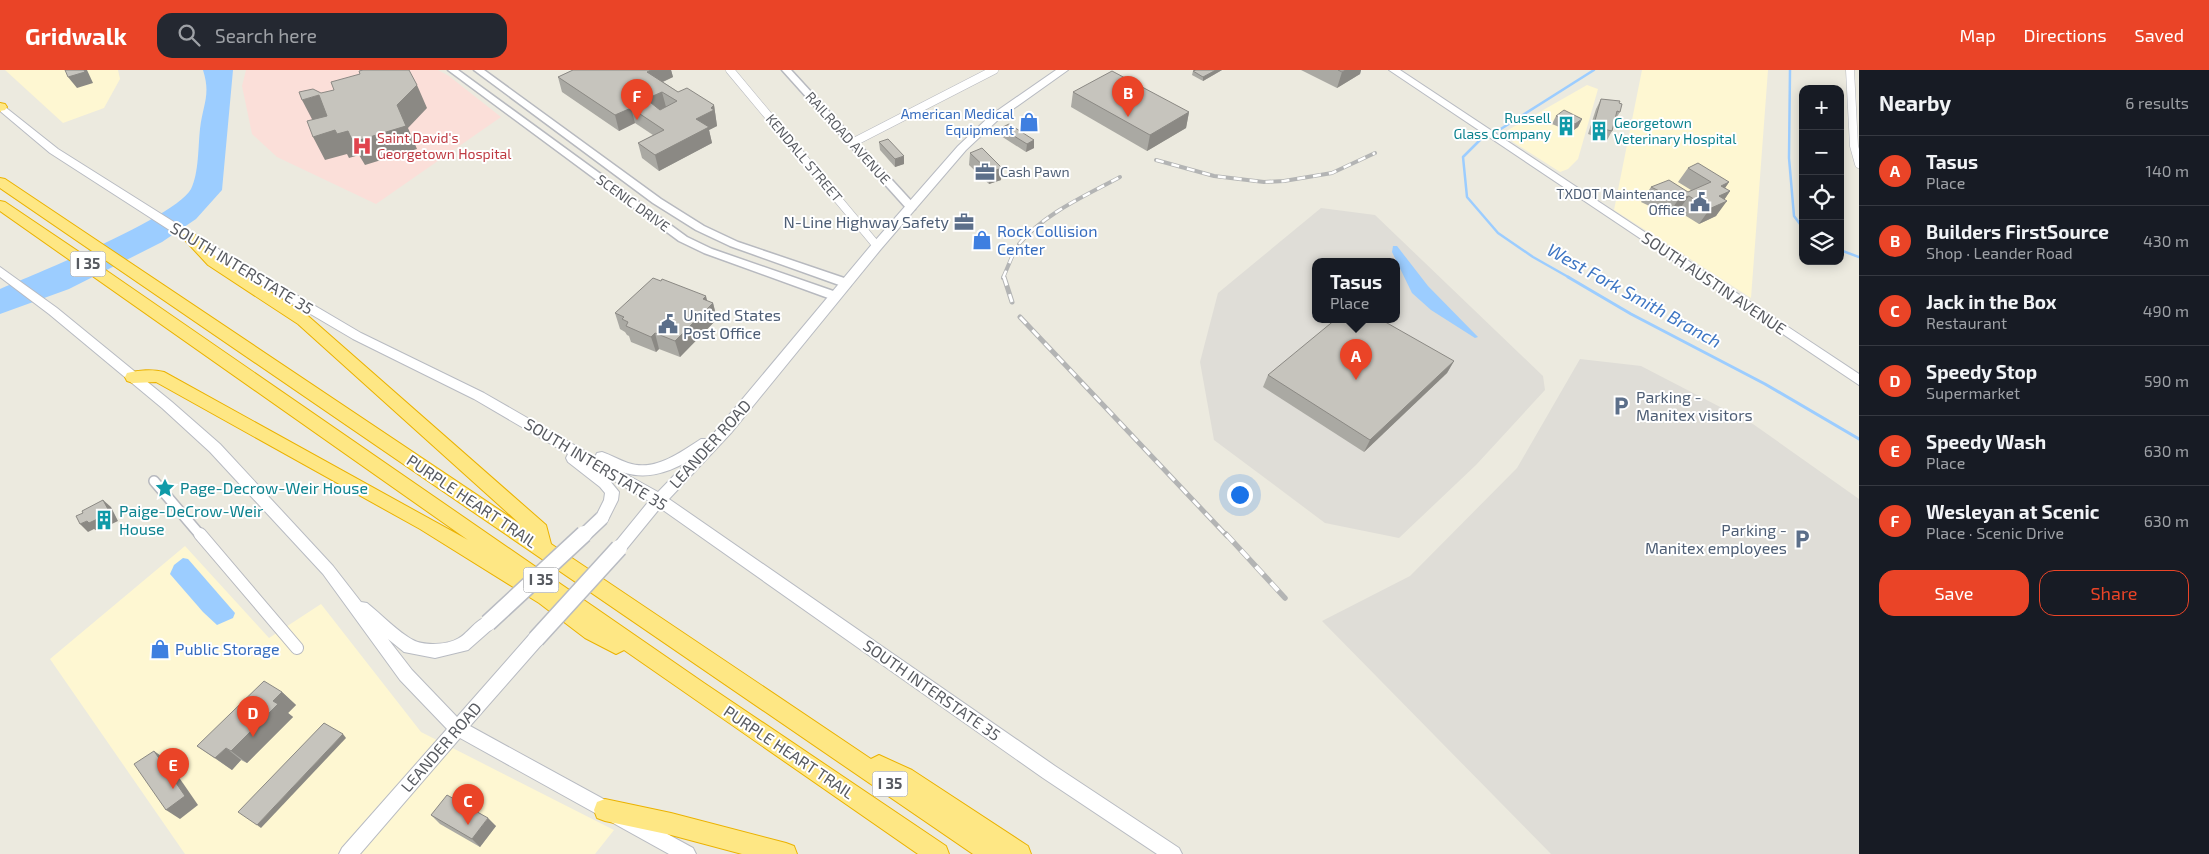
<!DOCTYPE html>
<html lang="en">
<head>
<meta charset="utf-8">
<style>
	:root { --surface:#171b24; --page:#242831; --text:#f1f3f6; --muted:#9ea1a6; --line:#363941; --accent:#ea4427 }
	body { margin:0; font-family:"Exo 2",sans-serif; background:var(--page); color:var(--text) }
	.controls { position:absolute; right:15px; top:15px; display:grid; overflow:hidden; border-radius:10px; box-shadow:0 2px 12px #0003 }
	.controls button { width:45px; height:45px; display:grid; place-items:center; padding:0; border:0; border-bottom:1px solid var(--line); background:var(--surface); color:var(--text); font:25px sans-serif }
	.you { position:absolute; left:1239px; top:424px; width:18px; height:18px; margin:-12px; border:4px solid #fff; border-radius:50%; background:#1a73e8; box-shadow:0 0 0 8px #1a73e833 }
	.badge { display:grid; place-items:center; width:32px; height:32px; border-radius:50%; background:var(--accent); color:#fff; font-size:16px; font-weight:700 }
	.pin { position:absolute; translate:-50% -41px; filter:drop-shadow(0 1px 2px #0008) }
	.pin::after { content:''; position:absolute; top:26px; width:18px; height:15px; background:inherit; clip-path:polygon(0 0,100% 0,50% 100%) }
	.popup { position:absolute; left:1312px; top:188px; width:88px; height:65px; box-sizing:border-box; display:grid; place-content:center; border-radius:10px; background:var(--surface); filter:drop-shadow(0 1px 4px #0005); font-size:16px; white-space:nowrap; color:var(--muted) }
	.popup b { font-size:19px; color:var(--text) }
	.popup::after { content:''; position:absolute; left:50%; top:100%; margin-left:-10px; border:10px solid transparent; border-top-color:var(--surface) }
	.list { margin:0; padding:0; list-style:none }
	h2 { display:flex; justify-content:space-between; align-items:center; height:65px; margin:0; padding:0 20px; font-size:21px }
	h2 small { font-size:16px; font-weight:400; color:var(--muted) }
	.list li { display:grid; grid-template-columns:32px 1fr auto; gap:15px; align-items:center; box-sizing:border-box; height:70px; padding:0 20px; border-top:1px solid var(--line) }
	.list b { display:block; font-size:19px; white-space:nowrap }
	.list p { margin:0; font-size:16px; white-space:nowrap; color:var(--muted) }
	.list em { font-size:16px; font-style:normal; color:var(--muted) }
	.actions { display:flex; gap:10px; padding:15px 20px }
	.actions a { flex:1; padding:11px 0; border:1px solid var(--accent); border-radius:15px; text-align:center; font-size:18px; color:var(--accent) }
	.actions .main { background:var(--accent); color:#fff }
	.icon { flex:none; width:28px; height:28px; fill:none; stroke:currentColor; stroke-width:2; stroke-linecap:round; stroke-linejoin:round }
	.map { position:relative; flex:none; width:1859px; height:784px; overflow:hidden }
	header { display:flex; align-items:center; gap:30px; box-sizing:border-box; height:70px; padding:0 25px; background:var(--accent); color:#fff }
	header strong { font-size:24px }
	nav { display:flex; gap:28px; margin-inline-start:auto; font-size:18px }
	.search { width:350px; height:45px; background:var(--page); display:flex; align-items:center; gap:12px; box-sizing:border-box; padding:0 18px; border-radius:15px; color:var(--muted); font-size:19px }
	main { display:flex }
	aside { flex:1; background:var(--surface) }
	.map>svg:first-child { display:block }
	.commercial { fill:#fef7d2 }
	.industrial { fill:#dfddd7; fill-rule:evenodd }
	.medical { fill:#fbdfd9 }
	.water { fill:#9ccdff }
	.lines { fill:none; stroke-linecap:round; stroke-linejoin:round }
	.stream-far1 { stroke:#9ccdff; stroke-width:2.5 }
	.stream { stroke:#9ccdff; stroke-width:3 }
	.minor-far2-casing { stroke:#b7b9bf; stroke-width:9 }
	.minor-far1-casing { stroke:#b7b9bf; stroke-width:12 }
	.minor-casing { stroke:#b7b9bf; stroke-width:14 }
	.tertiary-casing { stroke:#b7b9bf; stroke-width:3 }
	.secondary-casing { stroke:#b8bbc2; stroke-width:2 }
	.motorway-casing { stroke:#ebb200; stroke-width:2 }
	.minor-far2 { stroke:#fff; stroke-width:8 }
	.minor-far1 { stroke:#fff; stroke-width:9 }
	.minor { stroke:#fff; stroke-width:12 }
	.tertiary { fill:#fff; fill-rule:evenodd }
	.secondary { fill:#fff; fill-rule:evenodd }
	.motorway { fill:#fee784; fill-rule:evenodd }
	.rail-far2-casing { stroke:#b3b4b4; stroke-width:4 }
	.rail-far1-casing { stroke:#b3b4b4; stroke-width:5 }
	.rail-casing { stroke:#b3b4b4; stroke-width:5.5 }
	.rail-far2 { stroke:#fff; stroke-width:2.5; stroke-dasharray:8; stroke-linecap:butt }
	.rail-far1 { stroke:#fff; stroke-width:3; stroke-dasharray:9; stroke-linecap:butt }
	.rail { stroke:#fff; stroke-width:4; stroke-dasharray:11; stroke-linecap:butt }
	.secondary-bridge-far1-casing { stroke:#b8bbc2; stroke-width:16; stroke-linecap:butt }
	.secondary-bridge-casing { stroke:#b8bbc2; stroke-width:19; stroke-linecap:butt }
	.secondary-bridge-far1 { stroke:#fff; stroke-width:13 }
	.secondary-bridge { stroke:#fff; stroke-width:16 }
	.wall { fill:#aaa9a3 }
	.shaded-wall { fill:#8b8984 }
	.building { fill:#c6c4bd; stroke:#8b8984; fill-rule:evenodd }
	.labels { text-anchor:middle; stroke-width:4; stroke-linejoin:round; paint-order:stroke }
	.far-shop-label { font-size:14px; fill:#366cbe; stroke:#fff; text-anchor:end }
	.far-culture-label { font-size:14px; fill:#0d838f; stroke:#fff; text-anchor:end }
	.far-health-label { font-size:14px; fill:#be3a42; stroke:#fff; text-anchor:start }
	.far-street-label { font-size:14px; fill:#585b61; stroke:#fff }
	.far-service-label { font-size:14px; fill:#4e5e75; stroke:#fff; text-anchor:start }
	.shield { fill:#fff; stroke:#8a8c90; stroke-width:1 }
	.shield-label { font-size:15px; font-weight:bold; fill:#585b61 }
	.service-label { font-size:16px; fill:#4e5e75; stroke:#fff; text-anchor:end }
	.shop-label { font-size:16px; fill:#366cbe; stroke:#fff; text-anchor:start }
	.street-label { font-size:16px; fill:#585b61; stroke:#fff }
	.culture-label { font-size:16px; fill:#0d838f; stroke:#fff; text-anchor:start }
	.water-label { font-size:18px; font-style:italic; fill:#3e76c3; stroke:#fff }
</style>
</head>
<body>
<header>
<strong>Gridwalk</strong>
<div class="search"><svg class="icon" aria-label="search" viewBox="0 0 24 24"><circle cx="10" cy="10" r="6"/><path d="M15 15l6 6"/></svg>Search here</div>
<nav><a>Map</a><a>Directions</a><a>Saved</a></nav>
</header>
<main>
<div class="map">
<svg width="1859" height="784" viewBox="0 0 1859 784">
	<rect width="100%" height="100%" fill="#eceadf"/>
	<g class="commercial">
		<polygon points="5,0 118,0 120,9 104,38 63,53"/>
		<polygon points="1642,0 1768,0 1751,228 1614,140"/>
		<polygon points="1587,15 1598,19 1578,89 1568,99 1560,102 1513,72 1508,60"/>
		<polygon points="185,476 269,568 321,534 421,662 614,760 595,784 185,784 50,589"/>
	</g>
	<g class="industrial">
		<path d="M1321 138 1375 145 1543 306 1545 320 1476 395 1399 468 1325 453 1214 370 1200 292 1218 223ZM1316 191H1396V249H1316Z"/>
		<polygon points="1580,289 1641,296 1753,354 1859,429 1859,784 1551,784 1322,551 1410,506 1517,398"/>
	</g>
	<polygon class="medical" points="246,0 438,0 449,6 501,47 376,134 277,87 252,64 242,16"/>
	<g class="water">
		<path d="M203 0H233L222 120 196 149 162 172 69 219 0 244V219C35 204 176 147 191 119 199 103 198 77 200 59 203 34 211 25 203 0Z"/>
		<polygon points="1393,176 1397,176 1428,216 1478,267 1475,268 1431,240 1412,223 1392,182"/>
		<polygon points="183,488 188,489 235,543 233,548 217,555 203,542 170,504 174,495"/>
	</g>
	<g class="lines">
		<g class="stream-far1">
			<polyline points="1790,0 1789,88 1794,146 1803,158"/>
			<polyline points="1496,62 1594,0"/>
			<polyline points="1483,67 1463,87 1467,127 1498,163 1533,187 1570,208"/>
			<polyline points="1840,180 1859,187"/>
		</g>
		<polyline class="stream" points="1568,207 1631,244 1765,314 1859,369"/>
		<defs>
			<g id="minor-far2">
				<polyline points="730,0 877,176"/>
				<polyline points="1850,0 1854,76 1859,94"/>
				<polyline points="852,73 994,0"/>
			</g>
			<polyline id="minor-far1" points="154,411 201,466"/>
			<polyline id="minor" points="200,464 297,578"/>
			<g id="tertiary">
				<polygon points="448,0 458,0 687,167 712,179 839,223 840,226 839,229 831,229 704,183 679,171"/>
				<polygon points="474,0 484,0 661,129 704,156 738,172 850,210 851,213 850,216 842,216 730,176 696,160 653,133"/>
				<polygon points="782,0 791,0 915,135 915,139 907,139"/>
			</g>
			<g id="secondary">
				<path d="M1056 0H1068L999 49 966 80 881 179 731 363 669 429 1055 696 1179 778 1182 784H1157L1043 708 660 438 624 482 619 484 614 482 612 478 614 474 649 431 606 406 619 422 618 430 607 452 602 454 597 452 595 448 604 430 605 423 600 417 568 392 566 388 568 384 474 329 353 269 185 170 50 83 0 41V33L58 79 193 164 361 263 484 323 595 387 597 383 602 382C611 385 619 390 628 393 655 402 679 383 701 369H709L873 173 958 76 991 45ZM687 392 658 422 622 402C646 410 666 403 687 392Z"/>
				<polygon points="1389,0 1400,0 1859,304 1859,315"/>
				<path d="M0 197 57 238 172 332 220 374 333 496 361 532 367 533C381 544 398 562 413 570 424 576 448 575 459 568 470 562 479 543 493 548L496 553 493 558 468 580 435 588 404 582 388 569 412 600 457 647 530 564 536 562 542 564 544 569 542 574 470 656 693 778 696 784H669L460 668 360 784H339L342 778 447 659 400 610 323 504 210 382 162 338 49 244 0 207Z"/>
			</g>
			<g id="motorway">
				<polygon points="0,33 5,34 7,37 5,40 0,41"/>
				<polygon points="0,108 5,109 519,453 298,254 208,195 182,167 184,164 194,164 218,189 308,246 546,455 551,474 871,689 879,685 912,700 1028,776 1031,784 973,784 0,118"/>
				<path d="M0 131 5 132 91 190 704 613 946 776 949 784H918L624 580 616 584 585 568 539 533 420 459 156 312 133 313 127 311 125 307 127 303C138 300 153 299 164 302L468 470 0 141Z"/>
				<polygon points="605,729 671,743 786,773 794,776 797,784 742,784 671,765 605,751 597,748 594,740 597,732"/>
			</g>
		</defs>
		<use href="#minor-far2" class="minor-far2-casing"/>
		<use href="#minor-far1" class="minor-far1-casing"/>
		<use href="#minor" class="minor-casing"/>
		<use href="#tertiary" class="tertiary-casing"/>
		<use href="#secondary" class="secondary-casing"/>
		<use href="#motorway" class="motorway-casing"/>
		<use href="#minor-far2" class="minor-far2"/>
		<use href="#minor-far1" class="minor-far1"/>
		<use href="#minor" class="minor"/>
		<use href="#tertiary" class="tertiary"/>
		<use href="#secondary" class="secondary"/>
		<use href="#motorway" class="motorway"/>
		<defs>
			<g id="rail-far2">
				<polyline points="1156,90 1214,106 1264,112 1284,111 1332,103 1375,83"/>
				<path d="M1019 174C1045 143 1085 126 1120 107"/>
				<polyline points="1003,208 1014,182"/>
			</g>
			<g id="rail-far1">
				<polyline points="1004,207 1012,232"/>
				<polyline points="1020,247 1227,466"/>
			</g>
			<polyline id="rail" points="1226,464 1285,528"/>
		</defs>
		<use href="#rail-far2" class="rail-far2-casing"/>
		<use href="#rail-far1" class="rail-far1-casing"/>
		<use href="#rail" class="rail-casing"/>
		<use href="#rail-far2" class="rail-far2"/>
		<use href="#rail-far1" class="rail-far1"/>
		<use href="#rail" class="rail"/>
		<defs>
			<polyline id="secondary-bridge-far1" points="583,466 602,448"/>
			<g id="secondary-bridge">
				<polyline points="488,553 584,464"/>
				<polyline points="536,569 619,478"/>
			</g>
		</defs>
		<use href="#secondary-bridge-far1" class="secondary-bridge-far1-casing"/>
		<use href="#secondary-bridge" class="secondary-bridge-casing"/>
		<use href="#secondary-bridge-far1" class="secondary-bridge-far1"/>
		<use href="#secondary-bridge" class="secondary-bridge"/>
	</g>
	<g class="wall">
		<polygon points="573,0 671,0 673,7 663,12 678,22 714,35 717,56 709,60 712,73 659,101 642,88 638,73 653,65 635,53 619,61 562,22 558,7"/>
		<polygon points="1222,0 1203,11 1192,5 1193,1"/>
		<polygon points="1301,0 1361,0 1360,4 1337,18"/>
		<polygon points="1073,22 1189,42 1186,58 1147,81 1071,37"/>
		<polygon points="1601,29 1619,33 1620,42 1615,50 1612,61 1606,72 1593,68 1594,66 1588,64 1596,39"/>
		<polygon points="1556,46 1582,49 1578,57 1571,62 1552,54"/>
		<polygon points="1001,58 1034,70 1034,78 1026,82 1001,66"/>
		<polygon points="879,72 904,94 895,97 880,80"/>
		<polygon points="970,83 1001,110 989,114 969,95"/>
		<polygon points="1688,98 1729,112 1725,118 1730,121 1724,130 1716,146 1699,154 1678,141 1668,145 1641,132 1651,117 1688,122 1691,120 1678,112"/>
		<polygon points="707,231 713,233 717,249 680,287 659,279 656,282 631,272 629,266 627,265 625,262 620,259 615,243"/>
		<polygon points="1454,291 1447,303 1364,382 1263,317 1268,305"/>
		<polygon points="282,622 296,635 288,643 293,647 247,693 241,690 232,700 197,676"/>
		<polygon points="431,745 496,756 480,777 440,754"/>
	</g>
	<g class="shaded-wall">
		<polygon points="84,0 87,0 93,13 77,18 68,7"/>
		<polygon points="651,0 671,0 673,7 651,17 647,2"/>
		<polygon points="1216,0 1222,0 1203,11 1203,7"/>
		<polygon points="1346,0 1361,0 1360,4 1337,18 1342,2"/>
		<polygon points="417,15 427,38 408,58 417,79 365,95 359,85 349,88 347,84 325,90 313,67"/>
		<polygon points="662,22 666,37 649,45 646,29"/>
		<polygon points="319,25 330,48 314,53 302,30"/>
		<polygon points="714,35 717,56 709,60 712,73 659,101 655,85 696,49"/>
		<polygon points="631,38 635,53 619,61 615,45"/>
		<polygon points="1189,42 1186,58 1147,81 1150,65"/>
		<polygon points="1582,49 1578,57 1571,62 1575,54"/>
		<polygon points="1034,70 1034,78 1026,82 1027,74"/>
		<polygon points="904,86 904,94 895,97 895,89"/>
		<polygon points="1002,98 1001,110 989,114 990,102"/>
		<polygon points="1729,112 1719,127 1721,116"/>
		<polygon points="1730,121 1722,133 1727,131 1716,146 1699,154 1719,126"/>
		<polygon points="1689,126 1678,141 1668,145 1678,130"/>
		<polygon points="706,226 709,238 713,233 717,249 680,287 675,271 703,229"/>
		<polygon points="655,263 659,279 656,282 651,267"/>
		<polygon points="1454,291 1447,303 1364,382 1370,370"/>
		<polygon points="103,430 111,437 118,451 97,461 94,459 88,462 80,454 87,451"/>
		<polygon points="282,622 296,635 288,643 293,647 247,693 231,681 273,631"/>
		<polygon points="343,664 346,668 261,758 257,755"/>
		<polygon points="226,678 241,690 232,700 215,688"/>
		<polygon points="154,681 167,690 198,735 180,749 166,740"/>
		<polygon points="488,748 496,756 480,777 472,769"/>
	</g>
	<g class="building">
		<polygon points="65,0 84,0 85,2 68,7"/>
		<polygon points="363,0 409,0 417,15 397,35 406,56 353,72 348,61 337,64 335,60 313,67 307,51 327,46 319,25 302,30 299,22 313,19 321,23 334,20 331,12 360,4 359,1"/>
		<path d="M573 0H651L647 2 678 22 687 18 714 35 711 38 714 40 696 49 709 57 655 85 638 73 664 60 631 38 615 45 558 7ZM662 22 677 31 660 40 646 29Z"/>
		<polygon points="1196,0 1216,0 1203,7 1193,1"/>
		<polygon points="1338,0 1346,0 1342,2"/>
		<polygon points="1112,1 1189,42 1150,65 1073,22"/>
		<polygon points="1601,29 1620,31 1619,33 1622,34 1620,42 1617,41 1612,61 1599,58 1599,56 1594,54"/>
		<polygon points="1564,40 1582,49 1575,54 1556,46"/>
		<polygon points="1009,54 1034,70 1027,74 1001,58"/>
		<polygon points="888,69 904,86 895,89 879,72"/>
		<polygon points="982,78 1002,98 990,102 970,83"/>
		<polygon points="1698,93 1729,112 1721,116 1730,121 1719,126 1727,131 1709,139 1689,126 1678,130 1651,117 1669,110 1688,122 1711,112 1688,98"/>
		<polygon points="653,208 661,211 662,209 706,226 703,229 713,233 675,271 655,263 651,267 626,256 628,252 622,249 624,247 615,243"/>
		<polygon points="1336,249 1380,249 1454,291 1370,370 1268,305"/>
		<polygon points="103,430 110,443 89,453 87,451 80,454 76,446 83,443 82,441"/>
		<polygon points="264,611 282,622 273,631 278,634 231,681 226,678 215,688 197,676"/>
		<polygon points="324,653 343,664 257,755 238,742"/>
		<polygon points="154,681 185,726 166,740 134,694"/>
		<polygon points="447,725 488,748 472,769 431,745"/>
	</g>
	<defs>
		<symbol id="shop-bare" viewBox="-9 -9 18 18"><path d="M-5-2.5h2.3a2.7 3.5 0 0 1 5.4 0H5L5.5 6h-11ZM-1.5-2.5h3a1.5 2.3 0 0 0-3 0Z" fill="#3f7fe0" stroke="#fff" stroke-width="2.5" paint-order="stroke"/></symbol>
		<symbol id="building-bare" viewBox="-9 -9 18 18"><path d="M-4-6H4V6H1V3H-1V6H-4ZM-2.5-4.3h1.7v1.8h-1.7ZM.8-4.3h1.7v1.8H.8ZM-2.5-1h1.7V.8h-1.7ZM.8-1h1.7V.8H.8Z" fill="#0f9aa8" stroke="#fff" stroke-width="2.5" paint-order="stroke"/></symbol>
		<symbol id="hospital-bare" viewBox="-9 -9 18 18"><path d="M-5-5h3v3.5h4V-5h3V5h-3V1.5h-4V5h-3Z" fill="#e0444e" stroke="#fff" stroke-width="2.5" paint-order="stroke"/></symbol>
		<symbol id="office-bare" viewBox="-9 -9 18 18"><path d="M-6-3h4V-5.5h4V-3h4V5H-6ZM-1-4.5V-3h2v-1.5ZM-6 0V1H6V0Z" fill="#5c6f8a" stroke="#fff" stroke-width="2.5" paint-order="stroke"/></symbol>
		<symbol id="civic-bare" viewBox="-9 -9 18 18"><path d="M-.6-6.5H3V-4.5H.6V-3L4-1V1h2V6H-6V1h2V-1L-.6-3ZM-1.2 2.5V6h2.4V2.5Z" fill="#5c6f8a" stroke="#fff" stroke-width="2.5" paint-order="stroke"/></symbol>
		<symbol id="parking-bare" viewBox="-9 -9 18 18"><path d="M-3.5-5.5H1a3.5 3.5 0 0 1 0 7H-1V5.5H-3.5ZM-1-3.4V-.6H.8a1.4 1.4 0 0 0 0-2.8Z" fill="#5c6f8a" stroke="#fff" stroke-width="2.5" paint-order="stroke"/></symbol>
		<symbol id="sight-bare" viewBox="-9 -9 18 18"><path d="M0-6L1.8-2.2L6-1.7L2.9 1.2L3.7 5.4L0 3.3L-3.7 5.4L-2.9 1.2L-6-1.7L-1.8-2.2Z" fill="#0f9aa8" stroke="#fff" stroke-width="2.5" paint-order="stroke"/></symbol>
	</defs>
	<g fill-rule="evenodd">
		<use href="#shop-bare" x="1015" y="38" width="28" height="28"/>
		<use href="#building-bare" x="1552" y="42" width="28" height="28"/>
		<use href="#building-bare" x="1585" y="47" width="28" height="28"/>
		<use href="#hospital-bare" x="348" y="62" width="28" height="28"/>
		<use href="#office-bare" x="971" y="88" width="28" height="28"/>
		<use href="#civic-bare" x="1686" y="118" width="28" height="28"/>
		<use href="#office-bare" x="950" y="138" width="28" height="28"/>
		<use href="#shop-bare" x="968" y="156" width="28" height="28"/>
		<use href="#civic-bare" x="654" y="240" width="28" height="28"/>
		<use href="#parking-bare" x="1607" y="322" width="28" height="28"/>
		<use href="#sight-bare" x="151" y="404" width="28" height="28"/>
		<use href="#building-bare" x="90" y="436" width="28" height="28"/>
		<use href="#parking-bare" x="1788" y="455" width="28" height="28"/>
		<use href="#shop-bare" x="146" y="565" width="28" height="28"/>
	</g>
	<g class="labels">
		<g class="far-shop-label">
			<text x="1014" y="49">American Medical<tspan x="1014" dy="16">Equipment</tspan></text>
		</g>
		<g class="far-culture-label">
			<text x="1551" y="53">Russell<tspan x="1551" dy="16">Glass Company</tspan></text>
			<text x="1614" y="58" text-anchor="start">Georgetown<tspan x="1614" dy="16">Veterinary Hospital</tspan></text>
		</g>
		<g class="far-health-label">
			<text x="377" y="73">Saint David's<tspan x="377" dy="16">Georgetown Hospital</tspan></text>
		</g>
		<g class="far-street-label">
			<text transform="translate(848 68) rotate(48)" y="5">RAILROAD AVENUE</text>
			<text transform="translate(804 88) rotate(50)" y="5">KENDALL STREET</text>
			<text transform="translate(633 133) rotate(36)" y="5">SCENIC DRIVE</text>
		</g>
		<g class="far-service-label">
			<text x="1000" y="107">Cash Pawn</text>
			<text x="1685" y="129" text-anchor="end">TXDOT Maintenance<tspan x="1685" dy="16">Office</tspan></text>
		</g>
		<g class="shield">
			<rect x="70.5" y="181.5" width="35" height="25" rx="4"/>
			<rect x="523.5" y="497.5" width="35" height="25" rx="4"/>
			<rect x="872.5" y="701.5" width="35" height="25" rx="4"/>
		</g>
		<g class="shield-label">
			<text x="88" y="199">I 35</text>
			<text x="541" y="515">I 35</text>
			<text x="890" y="719">I 35</text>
		</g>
		<g class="service-label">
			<text x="949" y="158">N-Line Highway Safety</text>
			<text x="683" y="251" text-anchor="start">United States<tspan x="683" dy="18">Post Office</tspan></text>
			<text x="1636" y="333" text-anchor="start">Parking -<tspan x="1636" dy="18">Manitex visitors</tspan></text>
			<text x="1787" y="466">Parking -<tspan x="1787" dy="18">Manitex employees</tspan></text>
		</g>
		<g class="shop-label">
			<text x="997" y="167">Rock Collision<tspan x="997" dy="18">Center</tspan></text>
			<text x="175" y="585">Public Storage</text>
		</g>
		<g class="street-label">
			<text transform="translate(242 198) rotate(31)" y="6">SOUTH INTERSTATE 35</text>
			<text transform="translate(1714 213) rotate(34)" y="6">SOUTH AUSTIN AVENUE</text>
			<text transform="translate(710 374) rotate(-48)" y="6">LEANDER ROAD</text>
			<text transform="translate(596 394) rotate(31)" y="6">SOUTH INTERSTATE 35</text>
			<text transform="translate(472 431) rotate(34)" y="6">PURPLE HEART TRAIL</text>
			<text transform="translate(932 620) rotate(35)" y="6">SOUTH INTERSTATE 35</text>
			<text transform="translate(441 677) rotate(-49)" y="6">LEANDER ROAD</text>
			<text transform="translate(789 682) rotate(34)" y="6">PURPLE HEART TRAIL</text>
		</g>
		<g class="culture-label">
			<text x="180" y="424">Page-Decrow-Weir House</text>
			<text x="119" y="447">Paige-DeCrow-Weir<tspan x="119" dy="18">House</tspan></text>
		</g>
		<g class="water-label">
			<text transform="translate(1634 226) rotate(29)" y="6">West Fork Smith Branch</text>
		</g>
	</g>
</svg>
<div class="controls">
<button>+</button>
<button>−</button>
<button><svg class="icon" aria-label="locate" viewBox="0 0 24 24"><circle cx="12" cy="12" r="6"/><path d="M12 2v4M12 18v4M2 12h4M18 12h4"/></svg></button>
<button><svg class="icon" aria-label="layers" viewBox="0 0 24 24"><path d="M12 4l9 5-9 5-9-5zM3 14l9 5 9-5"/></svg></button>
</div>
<div class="you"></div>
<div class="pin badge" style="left:1356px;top:310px">A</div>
<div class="popup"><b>Tasus</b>Place</div>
<div class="pin badge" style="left:1128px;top:47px">B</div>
<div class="pin badge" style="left:468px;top:755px">C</div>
<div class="pin badge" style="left:253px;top:667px">D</div>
<div class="pin badge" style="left:173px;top:719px">E</div>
<div class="pin badge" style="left:637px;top:50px">F</div>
</div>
<aside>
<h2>Nearby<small>6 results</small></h2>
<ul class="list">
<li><span class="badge">A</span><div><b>Tasus</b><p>Place</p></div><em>140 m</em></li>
<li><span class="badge">B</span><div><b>Builders FirstSource</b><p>Shop · Leander Road</p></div><em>430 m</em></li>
<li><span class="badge">C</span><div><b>Jack in the Box</b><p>Restaurant</p></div><em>490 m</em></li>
<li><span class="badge">D</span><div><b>Speedy Stop</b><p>Supermarket</p></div><em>590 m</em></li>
<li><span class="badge">E</span><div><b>Speedy Wash</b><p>Place</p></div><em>630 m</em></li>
<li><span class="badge">F</span><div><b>Wesleyan at Scenic</b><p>Place · Scenic Drive</p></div><em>630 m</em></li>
</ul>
<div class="actions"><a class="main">Save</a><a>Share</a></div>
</aside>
</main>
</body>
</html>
